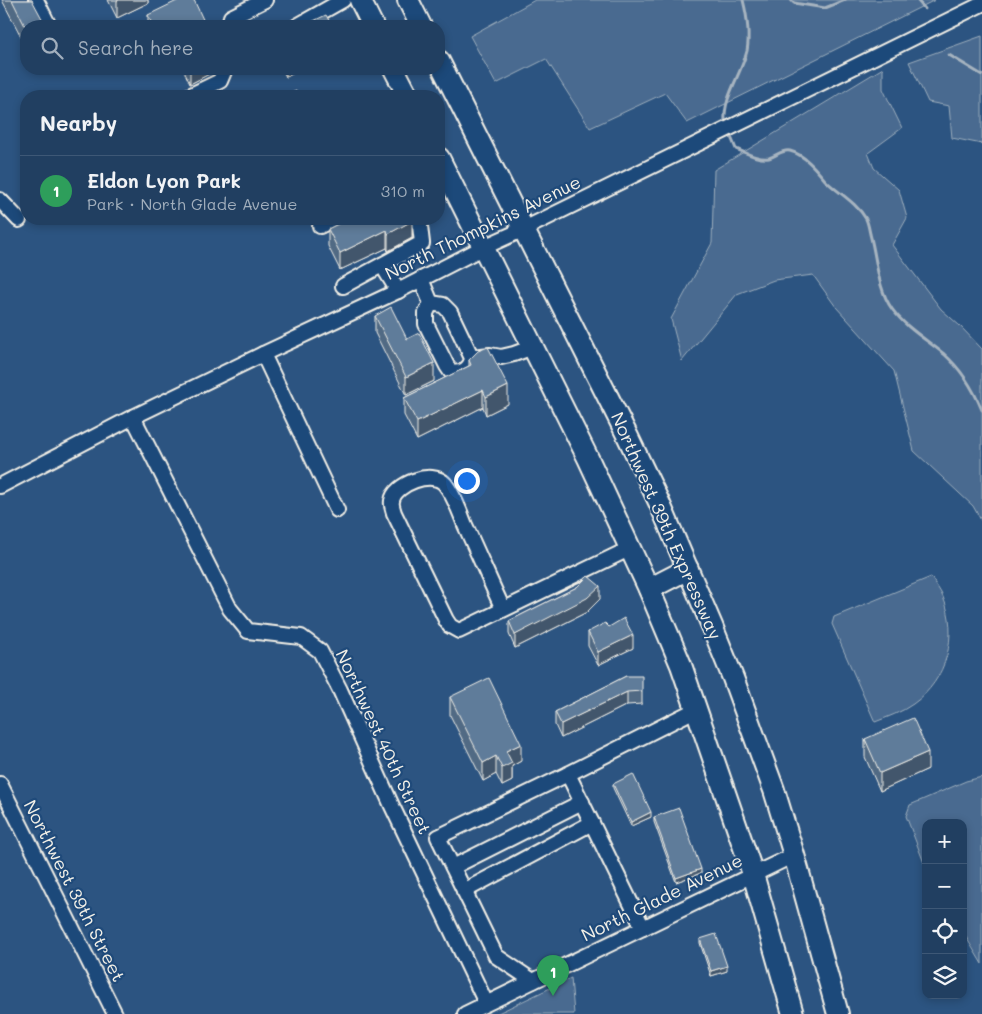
<!DOCTYPE html>
<html lang="en">
<head>
<meta charset="utf-8">
<style>
	:root { --surface:#213f61; --page:#294667; --text:#f1f3f6; --muted:#a2afbd; --line:#3e5876; --accent:#ff9aa2 }
	body { margin:0; font-family:Mali,sans-serif; background:var(--page); color:var(--text) }
	.controls { position:absolute; right:15px; bottom:15px; display:grid; overflow:hidden; border-radius:10px; box-shadow:0 2px 8px #0003 }
	.controls button { width:45px; height:45px; display:grid; place-items:center; padding:0; border:0; border-bottom:1px solid var(--line); background:var(--surface); color:var(--text); font:25px sans-serif }
	.you { position:absolute; left:466px; top:480px; width:18px; height:18px; margin:-12px; border:4px solid #fff; border-radius:50%; background:#1a73e8; box-shadow:0 0 0 8px #1a73e833 }
	.badge { display:grid; place-items:center; width:32px; height:32px; border-radius:50%; background:var(--accent); color:#fff; font-size:16px; font-weight:700 }
	.pin { position:absolute; translate:-50% -41px; filter:drop-shadow(0 1px 2px #0008) }
	.pin::after { content:''; position:absolute; top:26px; width:18px; height:15px; background:inherit; clip-path:polygon(0 0,100% 0,50% 100%) }
	.list { margin:0; padding:0; list-style:none }
	h2 { display:flex; justify-content:space-between; align-items:center; height:65px; margin:0; padding:0 20px; font-size:21px }
	h2 small { font-size:16px; font-weight:400; color:var(--muted) }
	.list li { display:grid; grid-template-columns:32px 1fr auto; gap:15px; align-items:center; box-sizing:border-box; height:70px; padding:0 20px; border-top:1px solid var(--line) }
	.list b { display:block; font-size:19px; white-space:nowrap }
	.list p { margin:0; font-size:16px; white-space:nowrap; color:var(--muted) }
	.list em { font-size:16px; font-style:normal; color:var(--muted) }
	.icon { flex:none; width:28px; height:28px; fill:none; stroke:currentColor; stroke-width:2; stroke-linecap:round; stroke-linejoin:round }
	.map { position:relative; flex:none; width:982px; height:1014px; overflow:hidden }
	.search { position:absolute; background:var(--surface); box-shadow:0 2px 8px #0003; left:20px; top:20px; width:425px; height:55px; display:flex; align-items:center; gap:12px; box-sizing:border-box; padding:0 18px; border-radius:20px; color:var(--muted); font-size:19px }
	.panel { position:absolute; background:var(--surface); box-shadow:0 2px 8px #0003; left:20px; top:90px; width:425px; height:135px; border-radius:20px }
	.map>svg:first-child { display:block }
	.green { fill:#496b90; stroke:#9eaebc }
	.lines { fill:none; stroke-linecap:round; stroke-linejoin:round }
	.stream { stroke:#a7b4c0; stroke-width:3 }
	.minor-casing { stroke:#f4f1e8; stroke-width:18 }
	.highway-casing { stroke:#f4f1e8; stroke-width:24 }
	.minor { stroke:#1f4a7a; stroke-width:14 }
	.highway { stroke:#1f4a7a; stroke-width:20 }
	.wall { fill:#516a84; stroke:#f4f1e8 }
	.shaded-wall { fill:#42566c; stroke:#f4f1e8 }
	.building { fill:#5e7b9a; stroke:#f4f1e8 }
	.labels { text-anchor:middle; stroke-width:4.5; stroke-linejoin:round; paint-order:stroke }
	.street-label { font-size:18px; fill:#f4f1e8; stroke:#1f4a7a }
</style>
</head>
<body>
<div class="map">
<svg width="982" height="1014" viewBox="0 0 982 1014">
	<rect width="100%" height="100%" fill="#2c5481"/>
	<filter id="ink" filterUnits="userSpaceOnUse"><feTurbulence type="fractalNoise" baseFrequency=".02" numOctaves="2"/><feDisplacementMap in="SourceGraphic" scale="10" xChannelSelector="R" yChannelSelector="G"/><feConvolveMatrix kernelMatrix="1 2 1 2 8 2 1 2 1" color-interpolation-filters="sRGB"/></filter>
	<g filter="url(#ink)">
		<g class="green">
			<polygon points="535,0 935,0 687,123 665,93 590,128 546,59 496,84 470,36"/>
			<polygon points="982,36 982,144 952,138 949,106 928,102 909,62"/>
			<polygon points="883,68 883,89 902,128 868,153 874,168 899,190 907,218 892,245 941,309 960,326 982,349 982,522 973,506 914,451 894,371 836,307 813,275 774,280 737,294 682,361 671,319 712,243 714,170"/>
			<path d="M931 577C935 584 940 590 943 597 959 635 947 680 913 704 902 712 888 717 875 722L832 624 834 617Z"/>
			<polygon points="982,777 982,964 963,932 963,823 926,823 926,868 906,816 910,805 966,781"/>
			<polygon points="571,978 574,1014 496,1014"/>
		</g>
		<g class="lines">
			<g class="stream">
				<polyline points="791,0 794,3 825,8 845,0"/>
				<polyline points="917,0 925,9"/>
				<polyline points="949,55 982,75"/>
				<path d="M725 122C723 97 741 75 747 51 750 34 747 16 743 0"/>
				<path d="M731 137 736 149C746 153 759 160 769 158 776 156 783 149 790 151 805 155 816 169 825 180 838 193 856 202 866 219 868 223 869 229 870 234 877 259 877 288 892 309 906 328 927 340 944 354 961 369 973 388 982 410"/>
			</g>
			<defs>
				<g id="minor">
					<polyline points="36,0 49,26"/>
					<polyline points="232,26 230,21 231,17 265,0"/>
					<polyline points="297,26 343,0"/>
					<polyline points="189,96 220,81 225,69"/>
					<polyline points="0,200 19,220"/>
					<polyline points="320,226 334,219"/>
					<polyline points="382,265 398,291"/>
					<path d="M421 279 431 303 426 313V324L447 366 451 372C461 374 471 369 472 358L450 312 443 305 431 303"/>
					<polyline points="343,286 422,243 420,226 416,219"/>
					<polyline points="263,354 337,510"/>
					<polyline points="473,357 490,355 501,357 514,354 533,347"/>
					<polyline points="133,417 230,609 248,631 301,637 320,651 340,690 392,806 486,1003"/>
					<polyline points="0,486 133,417 263,354 398,291 484,247 524,229 982,4"/>
					<path d="M503 609C490 581 478 553 465 525 460 512 454 495 445 484 433 469 394 484 392 501 391 505 393 509 394 513L446 620 450 626 459 631 631 548"/>
					<polyline points="568,774 697,709"/>
					<polyline points="0,784 115,1014"/>
					<polyline points="453,867 582,802"/>
					<polyline points="464,891 592,823"/>
					<polyline points="533,981 496,956 438,837 568,774 643,928"/>
					<polyline points="465,1014 794,855"/>
				</g>
				<g id="highway">
					<polyline points="360,0 373,26"/>
					<polyline points="408,0 421,26"/>
					<polyline points="439,61 627,435 659,502 712,626 733,678 774,790 794,855 838,1014"/>
					<polyline points="394,69 408,96"/>
					<polyline points="439,158 588,458 649,589 681,665 753,874 793,1014"/>
					<polyline points="649,589 688,569"/>
				</g>
			</defs>
			<use href="#minor" class="minor-casing"/>
			<use href="#highway" class="highway-casing"/>
			<use href="#minor" class="minor"/>
			<use href="#highway" class="highway"/>
		</g>
		<g class="wall">
			<polygon points="2,0 32,0 26,26 26,46"/>
			<polygon points="108,0 148,0 148,3 117,18"/>
			<polygon points="148,15 206,26 148,26"/>
			<polygon points="183,69 216,69 215,71 190,84"/>
			<polygon points="282,69 302,69 286,77"/>
			<polygon points="348,219 412,238 388,251 387,248 340,270 328,246 328,229"/>
			<polygon points="375,316 407,339 434,381 406,395 375,333"/>
			<polygon points="469,360 508,404 486,415 483,407 417,440 404,415 404,398 469,366"/>
			<polygon points="577,587 600,599 587,612 515,648 509,634 509,621"/>
			<polygon points="609,627 633,648 598,665 588,646 588,632"/>
			<polygon points="626,676 642,691 642,704 627,705 561,738 555,725 555,712"/>
			<polygon points="450,697 521,761 512,766 512,781 502,786 496,774 483,781 450,715"/>
			<polygon points="865,739 928,769 880,791 865,757"/>
			<polygon points="613,784 651,817 631,826 613,788"/>
			<polygon points="654,817 701,873 676,882 654,822"/>
			<polygon points="700,939 727,971 711,976 700,943"/>
		</g>
		<g class="shaded-wall">
			<polygon points="119,0 148,0 148,3 117,18 117,1"/>
			<polygon points="190,69 216,69 215,71 190,84"/>
			<polygon points="286,69 302,69 286,77"/>
			<polygon points="412,221 412,238 388,251 388,234"/>
			<polygon points="387,230 387,248 340,270 340,253"/>
			<polygon points="434,363 434,381 406,395 406,377"/>
			<polygon points="508,386 508,404 486,415 486,397"/>
			<polygon points="483,390 483,407 417,440 417,422"/>
			<polygon points="600,586 600,599 587,612 515,648 515,635"/>
			<polygon points="633,635 633,648 598,665 598,652"/>
			<polygon points="627,692 627,705 561,738 561,724"/>
			<polygon points="521,744 521,761 512,766 512,781 502,786 502,768 506,751"/>
			<polygon points="928,752 928,769 880,791 880,773"/>
			<polygon points="496,756 496,774 483,781 483,763"/>
			<polygon points="651,812 651,817 631,826 631,822"/>
			<polygon points="701,869 701,873 676,882 676,878"/>
			<polygon points="727,966 727,971 711,976 711,971"/>
		</g>
		<g class="building">
			<polygon points="12,0 32,0 46,26 26,26 26,28"/>
			<polygon points="179,0 194,0 206,26 153,26 148,15"/>
			<polygon points="326,15 332,26 303,26"/>
			<polygon points="296,91 298,96 284,96"/>
			<polygon points="348,219 411,219 412,221 388,234 387,230 340,253 328,229"/>
			<polygon points="391,307 407,339 419,333 434,363 406,377 375,316"/>
			<polygon points="488,347 508,386 486,397 483,390 417,422 404,398 471,365 469,360 478,351"/>
			<polygon points="588,576 600,586 587,598 515,635 509,621 577,587"/>
			<polygon points="624,618 633,635 598,652 588,632 605,623 609,627"/>
			<polygon points="626,676 642,676 642,691 627,692 561,724 555,712"/>
			<polygon points="489,678 521,744 506,751 512,763 502,768 496,756 483,763 450,697"/>
			<polygon points="913,718 928,752 880,773 865,739"/>
			<polygon points="633,774 651,812 631,822 613,784"/>
			<polygon points="679,808 701,869 676,878 654,817"/>
			<polygon points="716,934 727,966 711,971 700,939"/>
		</g>
	</g>
	<g class="labels">
		<g class="street-label">
			<text transform="translate(483 228) rotate(-26)" y="6">North Thompkins Avenue</text>
			<text transform="translate(666 526) rotate(66)" y="6">Northwest 39th Expressway</text>
			<text transform="translate(383 742) rotate(65)" y="6">Northwest 40th Street</text>
			<text transform="translate(74 891) rotate(63)" y="6">Northwest 39th Street</text>
			<text transform="translate(662 898) rotate(-26)" y="6">North Glade Avenue</text>
		</g>
	</g>
</svg>
<div class="controls">
<button>+</button>
<button>−</button>
<button><svg class="icon" aria-label="locate" viewBox="0 0 24 24"><circle cx="12" cy="12" r="6"/><path d="M12 2v4M12 18v4M2 12h4M18 12h4"/></svg></button>
<button><svg class="icon" aria-label="layers" viewBox="0 0 24 24"><path d="M12 4l9 5-9 5-9-5zM3 14l9 5 9-5"/></svg></button>
</div>
<div class="you"></div>
<div class="pin badge" style="left:553px;top:996px;background:#2e9e5b">1</div>
<div class="search"><svg class="icon" aria-label="search" viewBox="0 0 24 24"><circle cx="10" cy="10" r="6"/><path d="M15 15l6 6"/></svg>Search here</div>
<section class="panel">
<h2>Nearby<small></small></h2>
<ul class="list">
<li><span class="badge" style="background:#2e9e5b">1</span><div><b>Eldon Lyon Park</b><p>Park · North Glade Avenue</p></div><em>310 m</em></li>
</ul>
</section>
</div>
</body>
</html>
